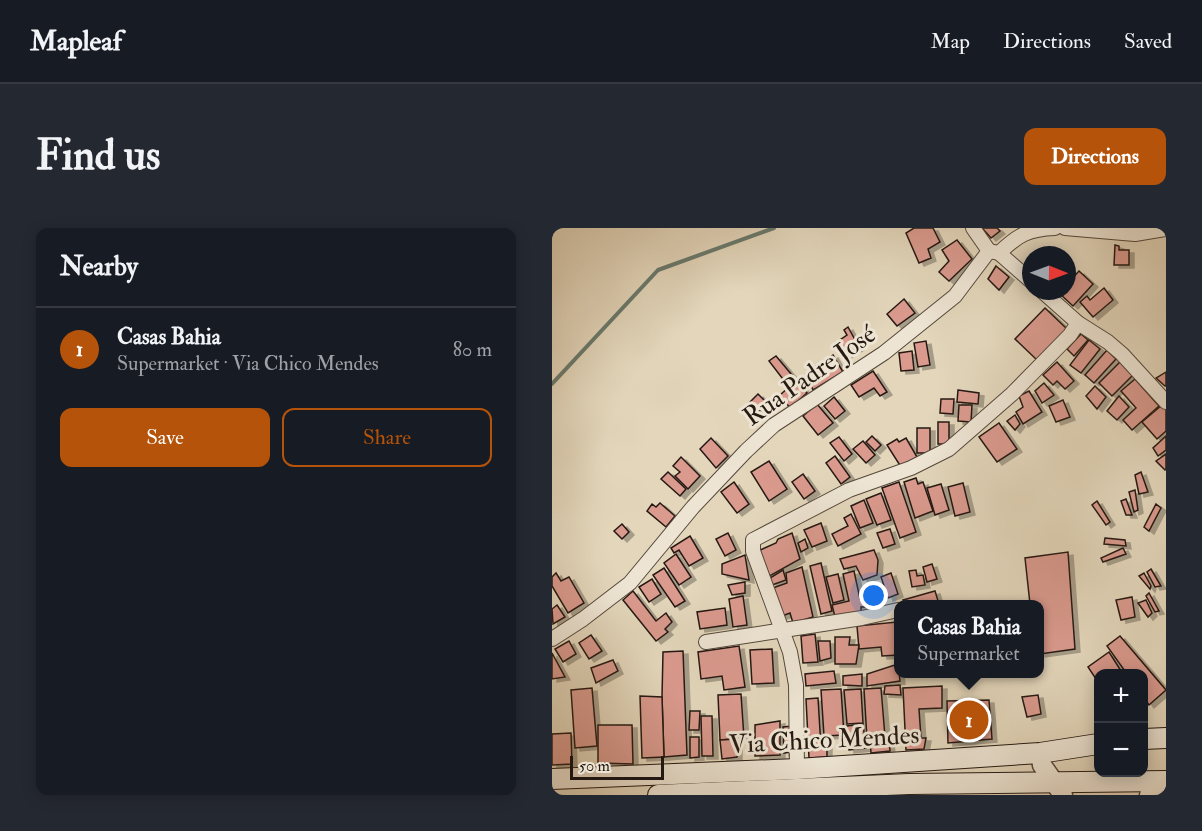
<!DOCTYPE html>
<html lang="en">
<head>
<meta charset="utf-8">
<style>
	:root { --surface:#171b24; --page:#242831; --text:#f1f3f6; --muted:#9ea1a6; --line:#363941; --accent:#b45309 }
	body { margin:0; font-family:"IM FELL Double Pica",serif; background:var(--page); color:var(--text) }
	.controls { position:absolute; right:18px; bottom:18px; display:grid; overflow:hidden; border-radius:12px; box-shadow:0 3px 15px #0003 }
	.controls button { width:54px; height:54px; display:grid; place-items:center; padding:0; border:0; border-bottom:2px solid var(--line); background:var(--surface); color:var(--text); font:30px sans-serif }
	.compass { position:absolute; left:470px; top:18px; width:54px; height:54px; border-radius:50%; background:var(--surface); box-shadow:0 3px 15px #0003; rotate:91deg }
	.scale { position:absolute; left:18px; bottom:15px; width:94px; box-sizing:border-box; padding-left:6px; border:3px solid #251912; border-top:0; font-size:16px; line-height:21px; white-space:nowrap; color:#251912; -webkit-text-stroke:4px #ede4d3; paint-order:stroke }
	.you { position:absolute; left:322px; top:368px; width:21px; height:21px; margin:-15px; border:4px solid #fff; border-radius:50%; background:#1a73e8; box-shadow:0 0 0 9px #1a73e833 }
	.badge { display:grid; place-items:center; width:39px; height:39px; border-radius:50%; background:var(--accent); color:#fff; font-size:20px; font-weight:700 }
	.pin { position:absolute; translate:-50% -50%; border:3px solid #fff; box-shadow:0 2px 6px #0006 }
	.popup { position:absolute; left:342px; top:372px; width:150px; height:78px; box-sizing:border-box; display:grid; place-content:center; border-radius:12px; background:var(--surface); filter:drop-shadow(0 2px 4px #0005); font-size:20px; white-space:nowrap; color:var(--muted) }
	.popup b { font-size:22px; color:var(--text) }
	.popup::after { content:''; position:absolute; left:50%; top:100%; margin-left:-12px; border:12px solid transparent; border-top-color:var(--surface) }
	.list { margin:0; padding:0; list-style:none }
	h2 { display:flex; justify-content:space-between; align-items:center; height:78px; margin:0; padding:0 24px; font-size:26px }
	h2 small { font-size:20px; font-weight:400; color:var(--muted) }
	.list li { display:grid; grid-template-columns:39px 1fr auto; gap:18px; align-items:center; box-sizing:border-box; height:84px; padding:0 24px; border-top:2px solid var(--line) }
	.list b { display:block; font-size:22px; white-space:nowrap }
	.list p { margin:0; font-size:20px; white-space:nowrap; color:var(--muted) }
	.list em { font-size:20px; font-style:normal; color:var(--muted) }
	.actions { display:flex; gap:12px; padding:18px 24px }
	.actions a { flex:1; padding:14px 0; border:2px solid var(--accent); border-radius:12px; text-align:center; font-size:21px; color:var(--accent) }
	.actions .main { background:var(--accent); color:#fff }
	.map { position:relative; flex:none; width:614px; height:567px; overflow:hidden; border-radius:12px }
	header { display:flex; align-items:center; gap:36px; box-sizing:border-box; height:84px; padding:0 30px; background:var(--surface); border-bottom:2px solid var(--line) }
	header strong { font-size:28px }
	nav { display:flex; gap:33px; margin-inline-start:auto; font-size:21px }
	.intro { display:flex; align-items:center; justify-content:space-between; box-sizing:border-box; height:144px; padding:0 36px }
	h1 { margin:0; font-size:42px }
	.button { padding:15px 27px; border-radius:12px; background:var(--accent); color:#fff; font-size:21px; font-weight:700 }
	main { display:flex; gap:36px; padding:0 36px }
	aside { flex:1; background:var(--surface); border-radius:12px; box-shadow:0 3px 15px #0003 }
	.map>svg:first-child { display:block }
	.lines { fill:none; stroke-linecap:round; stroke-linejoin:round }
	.stream { stroke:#697a6d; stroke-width:4 }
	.building { fill:#da9a8e; stroke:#251912; stroke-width:1.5; filter:url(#shadow) }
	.minor-casing { stroke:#54483c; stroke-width:16 }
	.tertiary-casing { stroke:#54483c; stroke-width:21 }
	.secondary-casing { stroke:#251912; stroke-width:22 }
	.minor { stroke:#ede4d3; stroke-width:14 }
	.tertiary { stroke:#ede4d3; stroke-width:18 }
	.secondary { stroke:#ede4d3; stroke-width:20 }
	.labels { text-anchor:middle; stroke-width:6; stroke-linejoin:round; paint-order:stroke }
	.street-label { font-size:26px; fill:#251912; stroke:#ede4d3 }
</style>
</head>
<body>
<header>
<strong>Mapleaf</strong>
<nav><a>Map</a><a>Directions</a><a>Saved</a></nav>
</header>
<div class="intro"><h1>Find us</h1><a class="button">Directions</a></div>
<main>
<aside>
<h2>Nearby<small></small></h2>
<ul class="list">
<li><span class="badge">1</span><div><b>Casas Bahia</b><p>Supermarket · Via Chico Mendes</p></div><em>80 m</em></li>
</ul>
<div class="actions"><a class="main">Save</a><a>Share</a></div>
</aside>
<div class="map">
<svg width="614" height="567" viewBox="0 0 614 567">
	<defs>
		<filter id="shadow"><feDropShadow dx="5" dy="3" stdDeviation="0" flood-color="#0004"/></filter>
	</defs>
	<rect width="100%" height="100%" fill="#e3d6bb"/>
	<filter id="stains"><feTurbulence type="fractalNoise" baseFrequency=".00333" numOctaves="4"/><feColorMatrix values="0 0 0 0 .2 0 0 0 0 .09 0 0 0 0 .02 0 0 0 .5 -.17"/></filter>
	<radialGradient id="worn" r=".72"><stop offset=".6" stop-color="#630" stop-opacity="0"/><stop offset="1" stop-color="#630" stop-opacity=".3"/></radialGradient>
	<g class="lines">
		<polyline class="stream" points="0,156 106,42 222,0"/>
	</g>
	<g class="building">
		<polygon points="362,0 381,0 388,14 376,21 379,30 367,35 354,5"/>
		<polygon points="430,0 445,0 448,3 439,10"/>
		<polygon points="405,12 420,31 397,53 387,44 397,33 390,22"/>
		<polygon points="563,17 567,18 567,22 577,22 577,37 562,37"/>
		<polygon points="444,38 457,49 447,62 436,51"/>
		<polygon points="527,43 541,56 521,78 507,65 509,63 515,63 515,56"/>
		<polygon points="552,60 561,72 541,89 528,74 535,68 538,72"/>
		<polygon points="352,71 363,85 345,98 335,86"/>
		<polygon points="493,80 515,101 485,132 463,111"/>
		<polygon points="296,99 307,119 291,129 282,116 295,107 292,102"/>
		<polygon points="529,106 536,112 522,128 515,121"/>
		<polygon points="537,112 548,121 529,145 518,137"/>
		<polygon points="374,113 378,137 366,139 362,115"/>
		<polygon points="555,122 564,131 542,155 533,147"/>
		<polygon points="360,123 362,142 349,143 347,125"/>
		<polygon points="281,127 291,144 261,162 258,155 267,150 262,139"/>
		<polygon points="224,128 255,165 238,180 228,167 237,159 217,133"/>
		<polygon points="570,132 583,145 560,168 547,155"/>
		<polygon points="505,134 522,153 513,161 505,153 501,157 491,147"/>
		<polygon points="321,143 335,164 328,168 322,160 307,169 299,157"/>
		<polygon points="614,144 614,158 613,158 604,150"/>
		<polygon points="583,151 607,178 580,202 571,192 584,180 569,163"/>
		<polygon points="492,155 502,167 490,175 483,163"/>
		<polygon points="543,158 554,169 545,181 534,168"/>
		<polygon points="406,162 427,165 426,176 405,174"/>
		<polygon points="477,163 490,184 471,196 464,184 471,179 467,168"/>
		<polygon points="206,166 216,176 204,185 196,176"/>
		<polygon points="567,168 577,179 565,192 555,183"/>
		<polygon points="282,169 293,183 283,191 272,178"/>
		<polygon points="389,171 402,171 401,186 388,185"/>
		<polygon points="511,172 518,189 504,194 497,178"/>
		<polygon points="265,176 281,195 266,207 251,188"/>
		<polygon points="407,177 420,177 419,194 406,193"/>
		<polygon points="610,177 614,181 614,203 605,211 590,194"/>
		<polygon points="463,187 468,196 463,202 455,193"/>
		<rect x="386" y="194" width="11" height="22"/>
		<polygon points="447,195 465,221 445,234 427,209"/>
		<rect x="365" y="200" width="13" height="25"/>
		<polygon points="320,208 329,217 323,223 314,214"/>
		<polygon points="614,208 614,222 606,228 601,220"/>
		<polygon points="287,209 300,226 292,233 278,215"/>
		<polygon points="159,210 176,228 164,240 148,221"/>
		<polygon points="354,210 365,229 349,239 335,217 345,211 347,214"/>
		<polygon points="311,213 323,227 314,235 301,221"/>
		<polygon points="614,226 614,241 613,242 604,233"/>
		<polygon points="283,228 298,249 289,256 274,235"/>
		<polygon points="129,229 148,248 136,261 123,248 128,244 121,238"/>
		<polygon points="217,233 235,261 217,273 199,244"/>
		<polygon points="116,244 134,261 128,268 109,251"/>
		<polygon points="589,244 596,264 587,266 583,247"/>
		<polygon points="251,246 263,263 252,271 240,254"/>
		<polygon points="364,250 366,256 371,254 381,283 363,290 352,254"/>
		<polygon points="182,254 197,276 185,285 169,264"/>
		<polygon points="347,254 364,304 348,310 330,260"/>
		<polygon points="411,255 418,284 403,288 396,259"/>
		<polygon points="389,256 397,282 383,287 375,260"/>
		<polygon points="583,262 586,282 582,284 577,264"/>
		<polygon points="329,265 339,292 325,297 314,271"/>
		<polygon points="574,271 580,287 574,287 569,273"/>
		<polygon points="312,272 321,295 308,300 299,278"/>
		<polygon points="545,273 558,294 554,297 540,277"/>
		<polygon points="108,275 123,288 114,299 95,283 100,276 104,279"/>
		<polygon points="604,276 609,280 597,303 592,299"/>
		<polygon points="299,286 309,306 286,318 280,306 296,298 292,290"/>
		<polygon points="269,295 275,313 260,319 252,302"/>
		<polygon points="70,296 77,304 70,311 62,303"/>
		<polygon points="338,301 343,316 331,320 325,305"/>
		<polygon points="176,305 184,322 173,328 164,311"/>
		<polygon points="240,305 248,331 214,350 206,323 224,315 226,311"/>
		<polygon points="138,308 151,330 137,338 127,322 122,325 119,320"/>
		<polygon points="553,310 573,312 574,318 552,316"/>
		<polygon points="253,311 256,320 249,324 246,315"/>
		<polygon points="571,320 574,326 551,334 549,330"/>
		<polygon points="322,322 326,332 325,347 311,352 304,338 292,341 288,331"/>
		<polygon points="516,324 523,421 488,426 488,376 478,376 473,330"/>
		<polygon points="124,326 139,349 127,357 112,335"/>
		<polygon points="193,327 197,352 170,346 170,336"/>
		<polygon points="269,335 280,383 269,386 258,338"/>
		<polygon points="380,336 385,351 375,354 371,339"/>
		<polygon points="250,339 261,389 241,395 238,385 230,388 218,361 235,355 234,345"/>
		<polygon points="112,340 133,373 123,379 101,347"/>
		<polygon points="599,341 609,358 603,359 595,344"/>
		<polygon points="231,342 234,352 220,357 218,350"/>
		<polygon points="364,342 365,348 371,347 373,357 360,359 357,343"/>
		<polygon points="302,343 308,371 311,370 313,379 309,379 309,385 283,389 280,377 297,373 291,346"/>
		<polygon points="4,345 9,353 17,349 32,375 16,385 0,358 0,349"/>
		<polygon points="339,345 346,366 336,370 329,349"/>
		<polygon points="592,345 599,358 598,361 587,348"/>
		<polygon points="286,346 292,372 281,375 274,349"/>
		<polygon points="100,351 109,366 97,374 87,359"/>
		<polygon points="193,354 193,365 180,367 176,357"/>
		<polygon points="81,363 104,393 114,385 120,394 113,401 116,404 104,413 71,372"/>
		<polygon points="383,363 387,376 353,376 351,372"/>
		<polygon points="597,365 607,383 603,384 594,368"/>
		<polygon points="191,368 195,397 181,399 177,371"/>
		<polygon points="580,369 583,389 569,392 564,372"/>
		<polygon points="594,372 600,385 596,389 586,375"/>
		<polygon points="5,377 13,389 1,396 0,381"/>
		<polygon points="173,380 175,397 148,401 145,384"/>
		<polygon points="345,394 346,427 330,428 329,419 307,421 305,398"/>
		<polygon points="263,406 266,434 251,435 249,408"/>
		<polygon points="39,407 50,423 37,431 27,415"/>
		<polygon points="568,408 614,462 597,477 592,470 592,446 575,446 555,418"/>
		<polygon points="283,409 298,409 297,417 307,417 304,436 283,436"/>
		<polygon points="17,413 24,426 11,434 3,421"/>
		<polygon points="266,413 278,413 279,430 268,433"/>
		<polygon points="187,418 193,459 172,462 170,448 149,451 146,424"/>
		<polygon points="220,421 222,455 200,456 198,422"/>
		<polygon points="131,423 135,527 112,529 110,469 111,424"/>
		<polygon points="557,424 571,446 546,446 546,454 536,439"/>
		<polygon points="0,425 13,449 0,451"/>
		<polygon points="61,432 66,443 44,455 39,440"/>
		<polygon points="346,436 348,453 315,458 315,446"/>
		<polygon points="282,443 284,455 254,458 253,446"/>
		<polygon points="310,446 310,458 291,457 291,448"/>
		<polygon points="348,457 349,467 332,466 333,458"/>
		<polygon points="390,458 390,480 367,481 369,510 374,510 372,521 354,522 351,460"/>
		<polygon points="40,460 45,518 23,520 19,462"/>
		<polygon points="329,460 333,509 315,511 312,461"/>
		<polygon points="289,461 292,507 272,508 269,462"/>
		<polygon points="309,461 311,495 295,496 292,462"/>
		<polygon points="189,466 192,510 168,512 166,467"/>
		<polygon points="486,467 489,486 475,489 470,469"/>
		<polygon points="88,468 110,469 112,529 90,530"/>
		<polygon points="266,470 269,519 275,518 275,529 257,530 254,471"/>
		<polygon points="437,472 440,511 396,515 395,473"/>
		<polygon points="138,483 148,483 147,502 137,502"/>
		<polygon points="149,488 160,488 161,528 150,528"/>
		<polygon points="228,493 228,527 203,528 203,497"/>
		<polygon points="311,496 314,520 297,522 295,498"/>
		<polygon points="46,497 80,497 81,536 46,535"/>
		<polygon points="240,498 238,524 232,525 231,499"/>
		<polygon points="19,505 20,536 0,537 0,506"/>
		<polygon points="138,509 147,509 147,529 138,530"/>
		<polygon points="185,511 185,529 170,531 168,512"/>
		<polygon points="337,511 338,523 319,525 318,513"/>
	</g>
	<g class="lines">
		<defs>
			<g id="minor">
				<polyline points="421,0 437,23"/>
				<polyline points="513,0 583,6 614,1"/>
				<path d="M447 25C466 7 476 1 503 0"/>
				<polyline points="447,25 479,53"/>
				<polyline points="490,63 526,95 556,114 570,126 614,174"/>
				<polyline points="0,411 31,391 78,355 141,279 194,223 222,197 332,125 403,68 437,23 447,25"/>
				<polyline points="154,414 310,390 346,382"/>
				<polyline points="245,541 244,457 238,424 201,323 201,312 297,262 359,240 397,221 460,166 518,107 526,95"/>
			</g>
			<g id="tertiary">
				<polyline points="488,525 490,537 511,567"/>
				<polyline points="597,567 614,553"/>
			</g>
			<g id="secondary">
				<polyline points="592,511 614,510"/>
				<polyline points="0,551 245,541 488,525 546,516"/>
				<polyline points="106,567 357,556 614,553"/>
			</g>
		</defs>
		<use href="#minor" class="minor-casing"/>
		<use href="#tertiary" class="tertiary-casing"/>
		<use href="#secondary" class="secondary-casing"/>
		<use href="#minor" class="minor"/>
		<use href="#tertiary" class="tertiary"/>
		<use href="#secondary" class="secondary"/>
	</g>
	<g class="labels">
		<g class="street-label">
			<text transform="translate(257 147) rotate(-35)" y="9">Rua Padre José</text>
			<text transform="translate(272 511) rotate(-3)" y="9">Via Chico Mendes</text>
		</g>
	</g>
	<rect width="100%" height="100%" filter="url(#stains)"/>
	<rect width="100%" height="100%" fill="url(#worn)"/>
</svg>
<div class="controls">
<button>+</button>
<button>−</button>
</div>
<svg class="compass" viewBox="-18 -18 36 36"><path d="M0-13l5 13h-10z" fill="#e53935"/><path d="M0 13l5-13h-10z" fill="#9ea1a6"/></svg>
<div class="scale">50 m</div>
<div class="you"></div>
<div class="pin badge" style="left:417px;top:492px">1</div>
<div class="popup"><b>Casas Bahia</b>Supermarket</div>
</div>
</main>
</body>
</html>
